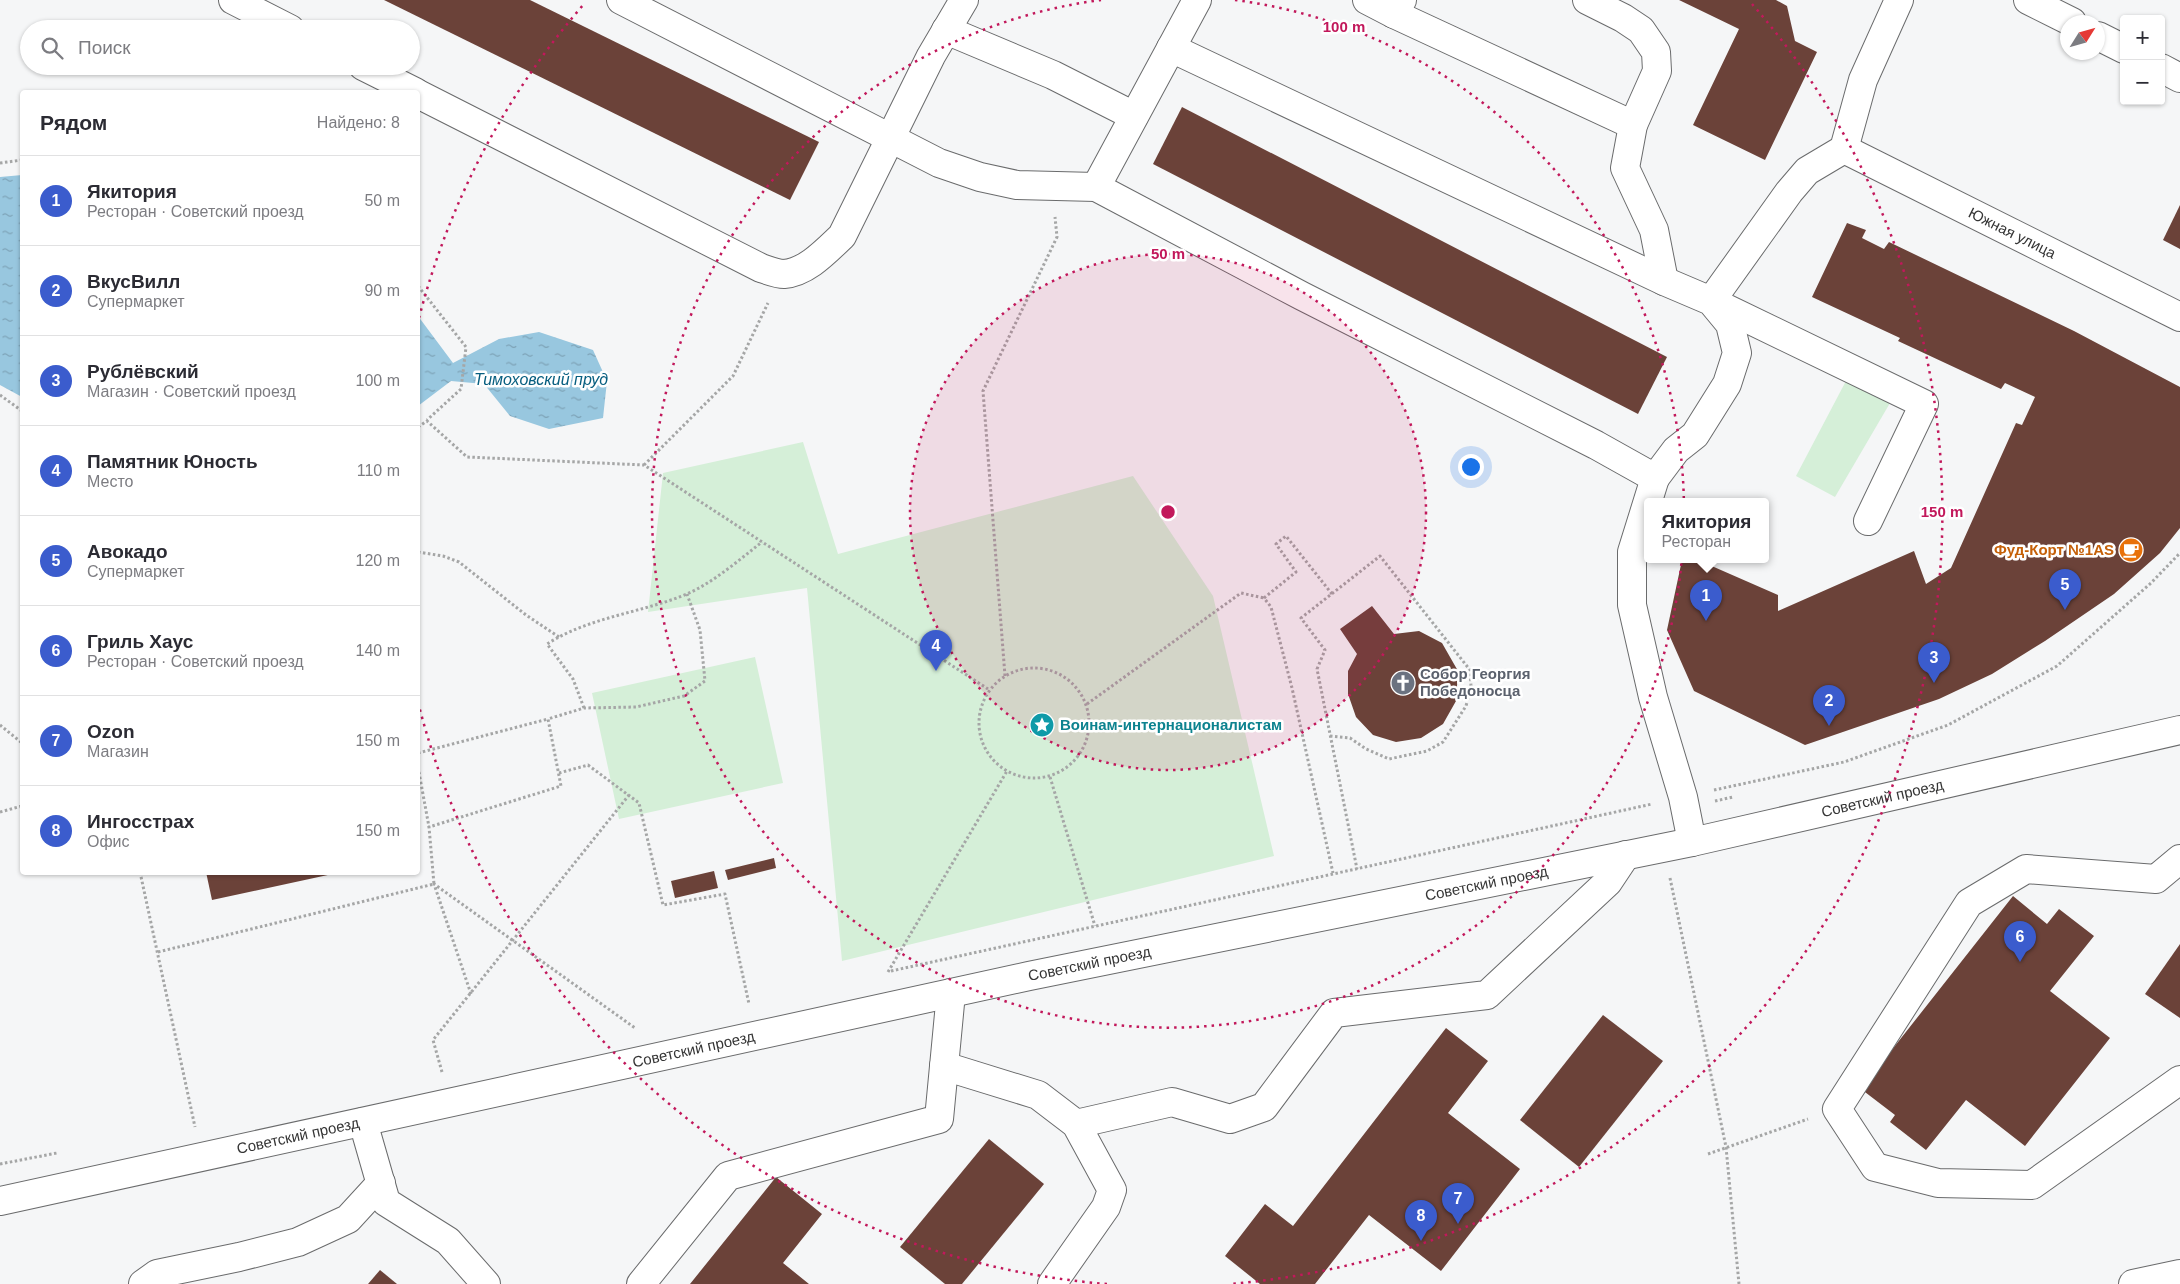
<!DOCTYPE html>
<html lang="ru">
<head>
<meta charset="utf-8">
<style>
	:root { --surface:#fff; --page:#f2f2f3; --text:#2b2b33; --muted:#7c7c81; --line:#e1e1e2; --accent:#3b5ccd }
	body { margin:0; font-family:Arial,sans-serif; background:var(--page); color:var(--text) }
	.controls { position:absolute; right:15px; top:15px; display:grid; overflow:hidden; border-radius:5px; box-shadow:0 1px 4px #0004 }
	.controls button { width:45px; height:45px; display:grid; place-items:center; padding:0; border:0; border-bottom:1px solid var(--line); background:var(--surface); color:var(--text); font:25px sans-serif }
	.compass { position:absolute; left:2060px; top:15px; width:45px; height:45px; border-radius:50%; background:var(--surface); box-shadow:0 1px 4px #0004; rotate:53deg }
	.you { position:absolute; left:1470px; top:466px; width:18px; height:18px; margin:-12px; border:4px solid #fff; border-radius:50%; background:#1a73e8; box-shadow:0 0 0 8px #1a73e833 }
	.badge { display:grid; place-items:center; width:32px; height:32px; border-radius:50%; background:var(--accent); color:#fff; font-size:16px; font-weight:700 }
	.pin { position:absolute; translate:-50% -41px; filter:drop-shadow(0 1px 2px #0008) }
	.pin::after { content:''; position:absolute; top:26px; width:18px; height:15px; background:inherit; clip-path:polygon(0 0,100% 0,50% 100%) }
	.popup { position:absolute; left:1644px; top:498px; width:125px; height:65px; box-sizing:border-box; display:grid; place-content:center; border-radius:5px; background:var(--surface); filter:drop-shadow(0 1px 4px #0005); font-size:16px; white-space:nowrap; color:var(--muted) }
	.popup b { font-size:19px; color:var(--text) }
	.popup::after { content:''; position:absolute; left:50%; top:100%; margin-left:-10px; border:10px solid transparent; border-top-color:var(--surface) }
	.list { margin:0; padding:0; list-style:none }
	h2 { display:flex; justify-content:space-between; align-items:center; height:65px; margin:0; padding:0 20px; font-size:21px }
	h2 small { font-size:16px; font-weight:400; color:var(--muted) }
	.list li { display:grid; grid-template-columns:32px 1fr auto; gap:15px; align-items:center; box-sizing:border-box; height:90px; padding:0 20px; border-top:1px solid var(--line) }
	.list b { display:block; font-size:19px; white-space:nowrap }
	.list p { margin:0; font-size:16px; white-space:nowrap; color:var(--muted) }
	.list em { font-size:16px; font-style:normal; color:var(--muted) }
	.icon { flex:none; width:28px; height:28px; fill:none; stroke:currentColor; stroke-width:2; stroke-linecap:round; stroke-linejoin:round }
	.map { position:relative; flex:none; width:2180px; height:1284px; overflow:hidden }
	.search { position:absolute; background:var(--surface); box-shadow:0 1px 4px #0004; left:20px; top:20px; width:400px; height:55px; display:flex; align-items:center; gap:12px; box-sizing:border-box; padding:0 18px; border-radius:28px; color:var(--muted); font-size:19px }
	.panel { position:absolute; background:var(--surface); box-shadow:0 1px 4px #0004; left:20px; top:90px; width:400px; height:785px; border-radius:5px }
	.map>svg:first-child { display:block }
	.green { fill:#d5efd8 }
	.water { fill:url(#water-ripples) }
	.building { fill:#6b4239 }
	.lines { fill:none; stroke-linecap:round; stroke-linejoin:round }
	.minor-casing { stroke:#6a6b6c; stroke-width:30 }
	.path { stroke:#a5a6a6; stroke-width:3; stroke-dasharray:2.5 2.5; stroke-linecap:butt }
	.minor { stroke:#fff; stroke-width:28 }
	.ring { fill:none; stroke:#c2185b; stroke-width:2.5; stroke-dasharray:2.5 5 }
	.labels { text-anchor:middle; stroke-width:5; stroke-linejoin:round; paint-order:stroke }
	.street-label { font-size:15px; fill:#353535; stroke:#fff }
	.food-label { font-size:15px; font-weight:bold; fill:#c56008; stroke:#fff; text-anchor:end }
	.worship-label { font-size:15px; font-weight:bold; fill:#5b616d; stroke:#fff; text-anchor:start }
	.culture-label { font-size:15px; font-weight:bold; fill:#0d838f; stroke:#fff; text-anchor:start }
	.water-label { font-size:16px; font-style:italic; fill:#075e7f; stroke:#fff }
	.centre { fill:#c2185b; stroke:#fff; stroke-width:2.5 }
	.ring-label { font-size:15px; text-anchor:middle; font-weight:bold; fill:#c2185b; stroke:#fff; stroke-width:5; stroke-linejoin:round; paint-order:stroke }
</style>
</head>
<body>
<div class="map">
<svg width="2180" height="1284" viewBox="0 0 2180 1284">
	<defs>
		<pattern id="water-ripples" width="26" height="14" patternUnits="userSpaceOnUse" patternTransform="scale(1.25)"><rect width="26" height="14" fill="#98c7df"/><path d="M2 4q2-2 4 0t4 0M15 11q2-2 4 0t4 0" fill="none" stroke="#7da2b6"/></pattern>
	</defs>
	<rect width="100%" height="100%" fill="#f5f6f7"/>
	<g class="green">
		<polygon points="1847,379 1890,403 1835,497 1796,476"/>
		<polygon points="803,442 838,554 1133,476 1213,596 1274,856 842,961 807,588 648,612 663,473"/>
		<polygon points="755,657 783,783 619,819 592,693"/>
	</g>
	<g class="water">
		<polygon points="22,175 22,397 0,385 0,177"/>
		<polygon points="418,316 453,363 499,339 539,332 593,350 607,381 603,418 549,429 510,416 484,384 451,381 418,406"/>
	</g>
	<g class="building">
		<polygon points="384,0 530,0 819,142 790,200"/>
		<polygon points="1679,0 1776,0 1787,6 1795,41 1817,52 1765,160 1693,125 1739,29"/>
		<polygon points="1182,107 1667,357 1638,414 1153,164"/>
		<polygon points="2180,205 2180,249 2163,240"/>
		<polygon points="1847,223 1866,230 1862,238 1884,249 1889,242 2074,331 2180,387 2180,528 2160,553 2114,594 2045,641 1992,674 1939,699 1805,745 1694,691 1667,630 1682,560 1698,560 1778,595 1778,611 1914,551 1926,584 1951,568 2016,423 2022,425 2035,397 2005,383 2001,389 1898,341 1900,338 1812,297"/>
		<polygon points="1372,606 1394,634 1419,631 1442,643 1458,671 1456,701 1443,724 1421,738 1396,742 1373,735 1356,717 1348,694 1348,671 1357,654 1340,629"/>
		<polygon points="774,858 776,868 728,880 725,870"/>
		<polygon points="714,871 718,888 675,898 671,881"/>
		<polygon points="206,872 337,872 337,873 212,900"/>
		<polygon points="2013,896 2047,924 2059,909 2094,936 2050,991 2110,1038 2025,1146 1966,1100 1926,1150 1890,1122 1895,1115 1861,1089"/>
		<polygon points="2180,944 2180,1018 2145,994"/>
		<polygon points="1603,1015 1663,1061 1579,1167 1520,1120"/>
		<polygon points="1446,1028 1488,1061 1448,1113 1520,1169 1441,1271 1369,1215 1315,1284 1260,1284 1225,1256 1265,1204 1293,1226"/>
		<polygon points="989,1139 1044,1184 962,1284 945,1284 900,1247"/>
		<polygon points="776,1177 822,1214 783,1263 809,1284 690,1284"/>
		<polygon points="380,1270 397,1284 368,1284"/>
	</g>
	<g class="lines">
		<defs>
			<g id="minor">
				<polyline points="233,0 290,29"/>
				<polyline points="621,0 939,163 980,177 1017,185 1096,187 1302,296 1596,445 1655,478 1632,552 1632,605 1653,697 1683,797 1692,842"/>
				<polyline points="1367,0 1394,14 1402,0"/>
				<polyline points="1587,0 1623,18 1641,30 1656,52 1657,71 1633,125 1625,168 1654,230 1664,281"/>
				<polyline points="2028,0 2072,22"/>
				<polyline points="1394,14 1633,125"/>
				<polyline points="946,30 1053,75 1134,116"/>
				<polyline points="2098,36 2124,49"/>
				<polyline points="1171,48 1664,281 1711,301 1730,324 1737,353 1727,384 1695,435 1676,450 1655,478"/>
				<polyline points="363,66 415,92"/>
				<polyline points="2161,68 2180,78"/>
				<path d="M418 94 761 268C767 270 777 274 784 274 807 272 826 251 842 236L931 56 964 0"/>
				<path id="s1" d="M1844 149 2180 317"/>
				<polyline points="1096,187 1197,0"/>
				<polyline points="1868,521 1924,404 1711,301 1789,192 1807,171 1844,149 1863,80 1899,0"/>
				<polyline points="2180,859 2156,879 2026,869 1969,903 1837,1109 1875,1167 1938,1183 2032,1185 2180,1080"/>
				<polyline points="944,1066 1038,1095 1076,1124 1112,1190 1106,1207 1052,1284"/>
				<polyline points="363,1122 386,1202 448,1241 486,1284"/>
				<polyline points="1076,1124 1172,1102 1230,1119 1264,1107 1334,1013 1487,995 1608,882 1626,855"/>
				<path id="s2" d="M0 1201 1029 976 1692 842 2180 730"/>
				<polyline points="143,1284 157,1274 239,1257 298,1242 348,1219 381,1183"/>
				<polyline points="641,1284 728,1176 939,1119 951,993"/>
				<polyline points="2133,1284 2180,1274"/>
			</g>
		</defs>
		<use href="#minor" class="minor-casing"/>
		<g class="path">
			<polyline points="0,163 22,160"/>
			<polyline points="418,286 466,347 461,389 427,420"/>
			<polyline points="0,395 22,411"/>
			<polyline points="418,427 427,421 467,457 644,465 988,689"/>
			<polyline points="644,465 733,376 768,303"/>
			<polyline points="418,552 443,556 459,562 526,615 559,637"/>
			<polyline points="1332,594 1286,536 1276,544 1296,572 1264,598 1271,607 1292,688 1333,873"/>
			<circle cx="1034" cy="723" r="55"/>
			<polyline points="1005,676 983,391 1057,237 1055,217"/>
			<polyline points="1087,704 1241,593 1264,598"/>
			<path d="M584 708 573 679 547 644C589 617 641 613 687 594 714 582 739 560 762 542"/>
			<polyline points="0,725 22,743"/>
			<polyline points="1330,736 1350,738 1366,749 1389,759 1427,751 1443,742 1466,706 1471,686 1470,670 1380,556 1301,618 1325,650 1317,669 1357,869"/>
			<polyline points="418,753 548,719"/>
			<polyline points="418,767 429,827"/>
			<polyline points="559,773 588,765 639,803 663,905 725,894 749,1004"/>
			<polyline points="1050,777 1095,926"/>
			<polyline points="1714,790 1844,762 1948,725 2057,666 2151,583 2180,553"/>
			<polyline points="1715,801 1733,797"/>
			<polyline points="0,812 22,806"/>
			<polyline points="140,872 195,1127"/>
			<polyline points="1670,878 1726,1147 1739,1284"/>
			<polyline points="158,952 434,884 429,827 561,786 548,719 584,708 636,707 684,696 705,681 700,630 687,594"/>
			<polyline points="891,971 1652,804"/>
			<polyline points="888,972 1007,771"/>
			<polyline points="471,994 434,884 635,1028"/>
			<polyline points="442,1072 433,1040 629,795"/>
			<polyline points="1708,1154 1808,1119"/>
			<polyline points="0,1164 57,1153"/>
		</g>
		<use href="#minor" class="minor"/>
	</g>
	<circle cx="1168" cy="512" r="258" fill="#c2185b" fill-opacity=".12"/>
	<g class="ring">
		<circle cx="1168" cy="512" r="258"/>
		<path d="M1235 0A516 516 0 1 1 1101 0"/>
		<path d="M1107 1284A774 774 0 0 1 419 706M419 318A774 774 0 0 1 584 4M1752 4A774 774 0 0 1 1229 1284"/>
	</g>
	<defs>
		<symbol id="cafe-disc" viewBox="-11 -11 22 22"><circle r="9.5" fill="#e8710a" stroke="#fff"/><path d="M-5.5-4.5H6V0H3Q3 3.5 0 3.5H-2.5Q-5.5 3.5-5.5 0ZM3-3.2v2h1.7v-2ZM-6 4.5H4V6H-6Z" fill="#fff"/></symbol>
		<symbol id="church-disc" viewBox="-11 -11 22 22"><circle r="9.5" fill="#6b7280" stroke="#fff"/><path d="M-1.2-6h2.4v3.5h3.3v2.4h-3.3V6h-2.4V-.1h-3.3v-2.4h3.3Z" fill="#fff"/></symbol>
		<symbol id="sight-disc" viewBox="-11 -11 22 22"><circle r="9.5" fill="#0f9aa8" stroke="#fff"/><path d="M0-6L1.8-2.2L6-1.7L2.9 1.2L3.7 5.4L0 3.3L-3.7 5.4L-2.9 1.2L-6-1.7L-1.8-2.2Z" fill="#fff"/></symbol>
	</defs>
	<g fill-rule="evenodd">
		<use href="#cafe-disc" x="2117" y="536" width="28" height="28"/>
		<use href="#church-disc" x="1389" y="669" width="28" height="28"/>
		<use href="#sight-disc" x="1028" y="711" width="28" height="28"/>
	</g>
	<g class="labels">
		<g class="street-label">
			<text dy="5" stroke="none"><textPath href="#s1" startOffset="188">Южная улица</textPath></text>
			<text dy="5" stroke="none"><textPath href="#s2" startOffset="1925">Советский проезд</textPath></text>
			<text dy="5" stroke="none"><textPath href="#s2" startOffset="1520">Советский проезд</textPath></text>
			<text dy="5" stroke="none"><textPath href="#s2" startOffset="1115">Советский проезд</textPath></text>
			<text dy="5" stroke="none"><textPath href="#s2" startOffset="710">Советский проезд</textPath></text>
			<text dy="5" stroke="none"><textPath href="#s2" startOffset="305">Советский проезд</textPath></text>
		</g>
		<g class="food-label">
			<text x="2114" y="555">Фуд-Корт №1AS</text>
		</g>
		<g class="worship-label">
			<text x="1420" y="679">Собор Георгия<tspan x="1420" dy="17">Победоносца</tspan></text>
		</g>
		<g class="culture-label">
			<text x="1060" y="730">Воинам-интернационалистам</text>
		</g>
		<g class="water-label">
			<text x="541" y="385">Тимоховский пруд</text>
		</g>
	</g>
	<circle cx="1168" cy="512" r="8" class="centre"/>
	<g class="ring-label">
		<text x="1344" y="32">100 m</text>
		<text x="1168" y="259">50 m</text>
		<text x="1942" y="517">150 m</text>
	</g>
</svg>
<div class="controls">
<button>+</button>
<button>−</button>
</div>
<svg class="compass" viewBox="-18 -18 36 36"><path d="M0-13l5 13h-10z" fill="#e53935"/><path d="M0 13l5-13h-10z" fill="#7c7c81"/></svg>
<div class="you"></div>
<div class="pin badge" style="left:1706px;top:621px">1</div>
<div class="popup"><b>Якитория</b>Ресторан</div>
<div class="pin badge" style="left:1829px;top:726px">2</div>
<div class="pin badge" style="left:1934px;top:683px">3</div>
<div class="pin badge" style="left:936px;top:671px">4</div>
<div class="pin badge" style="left:2065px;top:610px">5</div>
<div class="pin badge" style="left:2020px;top:962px">6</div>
<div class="pin badge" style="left:1458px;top:1224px">7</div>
<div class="pin badge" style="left:1421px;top:1241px">8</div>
<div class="search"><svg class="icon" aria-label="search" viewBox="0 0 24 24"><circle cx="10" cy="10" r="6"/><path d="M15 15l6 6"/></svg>Поиск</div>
<section class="panel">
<h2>Рядом<small>Найдено: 8</small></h2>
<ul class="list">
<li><span class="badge">1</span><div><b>Якитория</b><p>Ресторан · Советский проезд</p></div><em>50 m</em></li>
<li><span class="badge">2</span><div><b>ВкусВилл</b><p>Супермаркет</p></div><em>90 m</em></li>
<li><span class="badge">3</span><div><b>Рублёвский</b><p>Магазин · Советский проезд</p></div><em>100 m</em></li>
<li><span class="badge">4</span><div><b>Памятник Юность</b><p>Место</p></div><em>110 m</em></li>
<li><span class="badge">5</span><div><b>Авокадо</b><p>Супермаркет</p></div><em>120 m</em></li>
<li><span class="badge">6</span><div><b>Гриль Хаус</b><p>Ресторан · Советский проезд</p></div><em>140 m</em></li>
<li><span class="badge">7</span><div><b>Ozon</b><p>Магазин</p></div><em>150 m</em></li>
<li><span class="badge">8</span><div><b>Ингосстрах</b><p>Офис</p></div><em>150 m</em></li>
</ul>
</section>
</div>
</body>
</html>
